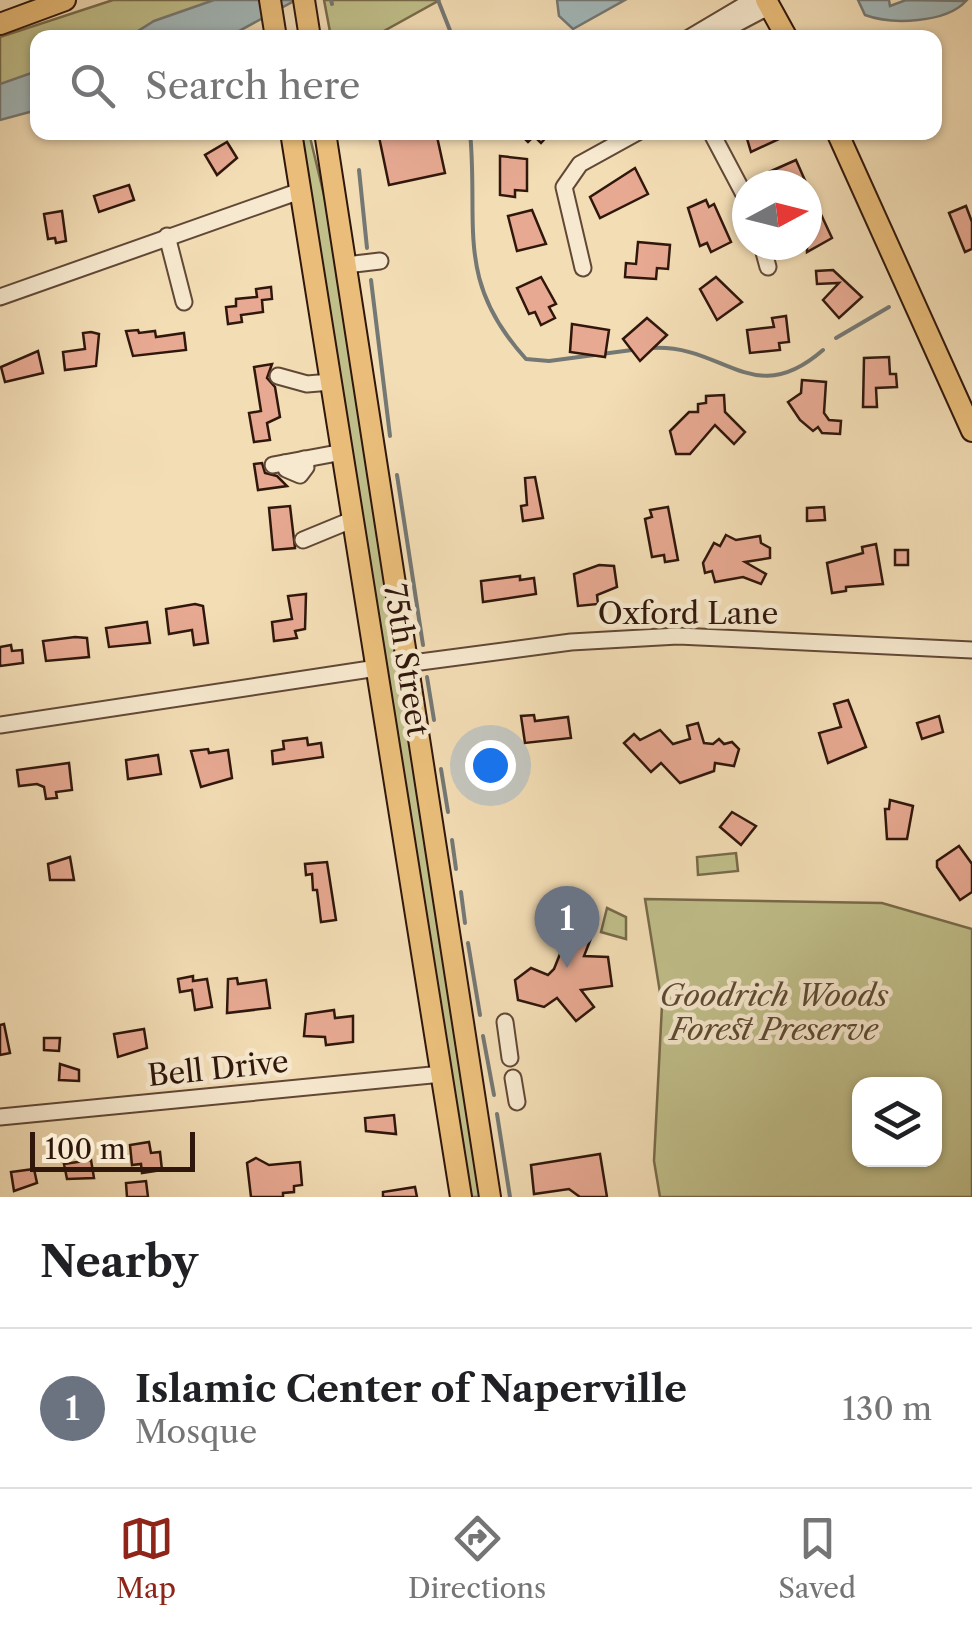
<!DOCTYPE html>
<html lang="en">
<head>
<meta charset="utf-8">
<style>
	:root { --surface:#fff; --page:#f2f2f2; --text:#202124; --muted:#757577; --line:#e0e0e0; --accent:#8f2418 }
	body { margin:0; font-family:"Libre Caslon Text",serif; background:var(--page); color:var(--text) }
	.controls { position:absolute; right:30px; bottom:30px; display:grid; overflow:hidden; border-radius:20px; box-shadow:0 2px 8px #0004 }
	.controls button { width:90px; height:90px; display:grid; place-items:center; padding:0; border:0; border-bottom:2px solid var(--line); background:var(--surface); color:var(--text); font:50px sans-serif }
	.compass { position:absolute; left:732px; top:170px; width:90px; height:90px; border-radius:50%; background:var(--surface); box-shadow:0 2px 8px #0004; rotate:83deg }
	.scale { position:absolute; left:30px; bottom:25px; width:165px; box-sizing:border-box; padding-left:10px; border:5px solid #30170c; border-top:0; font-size:28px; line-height:35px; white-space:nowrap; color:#30170c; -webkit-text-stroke:8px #f7e9cf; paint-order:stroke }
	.you { position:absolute; left:490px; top:765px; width:35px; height:35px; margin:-25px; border:8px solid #fff; border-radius:50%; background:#1a73e8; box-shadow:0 0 0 15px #1a73e833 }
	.badge { display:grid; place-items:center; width:65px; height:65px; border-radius:50%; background:var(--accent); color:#fff; font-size:32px; font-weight:700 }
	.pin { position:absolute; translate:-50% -82px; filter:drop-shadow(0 2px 5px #0008) }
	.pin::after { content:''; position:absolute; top:52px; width:35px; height:30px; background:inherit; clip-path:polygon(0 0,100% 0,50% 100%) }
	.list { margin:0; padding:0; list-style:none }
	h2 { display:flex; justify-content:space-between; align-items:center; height:130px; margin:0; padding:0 40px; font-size:42px }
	h2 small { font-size:32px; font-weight:400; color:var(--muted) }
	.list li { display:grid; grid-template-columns:65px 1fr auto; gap:30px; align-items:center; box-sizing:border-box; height:160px; padding:0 40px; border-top:2px solid var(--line) }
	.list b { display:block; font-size:38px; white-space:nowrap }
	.list p { margin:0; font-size:32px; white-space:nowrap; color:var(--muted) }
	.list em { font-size:32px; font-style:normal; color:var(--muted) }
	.icon { flex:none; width:55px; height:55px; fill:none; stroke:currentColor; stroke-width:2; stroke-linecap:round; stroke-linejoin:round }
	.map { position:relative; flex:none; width:972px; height:1197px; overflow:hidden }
	.search { position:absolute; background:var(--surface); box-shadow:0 2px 8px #0004; left:30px; right:30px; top:30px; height:110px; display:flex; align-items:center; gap:25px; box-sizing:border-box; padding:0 35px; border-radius:20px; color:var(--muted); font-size:38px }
	.sheet { height:290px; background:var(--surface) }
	nav { display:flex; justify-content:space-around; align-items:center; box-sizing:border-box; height:140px; border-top:2px solid var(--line); background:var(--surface); font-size:28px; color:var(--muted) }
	nav a { display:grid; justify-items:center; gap:5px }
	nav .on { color:var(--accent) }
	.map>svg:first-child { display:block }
	.green { fill:#c0bf8a; stroke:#786b4b; stroke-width:2.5; fill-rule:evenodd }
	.water { fill:#a2b8ba; stroke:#747874; stroke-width:2.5 }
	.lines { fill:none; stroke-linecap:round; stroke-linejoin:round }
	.stream { stroke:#747874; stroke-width:4 }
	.building { fill:#e7a992; stroke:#30170c; stroke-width:2.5 }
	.minor-casing { stroke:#614836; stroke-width:19 }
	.major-casing { stroke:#30170c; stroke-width:24 }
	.minor { stroke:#f7e9cf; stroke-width:15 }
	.major { stroke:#eabe7a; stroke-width:20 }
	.labels { text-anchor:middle; stroke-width:9; stroke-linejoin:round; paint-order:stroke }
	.street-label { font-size:30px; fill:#30170c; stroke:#f7e9cf }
	.park-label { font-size:30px; font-style:italic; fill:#5b4932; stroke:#f7e9cf }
</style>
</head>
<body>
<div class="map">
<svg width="972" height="1197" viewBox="0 0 972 1197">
	<rect width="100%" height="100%" fill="#f3ddb5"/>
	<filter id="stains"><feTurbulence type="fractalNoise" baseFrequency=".002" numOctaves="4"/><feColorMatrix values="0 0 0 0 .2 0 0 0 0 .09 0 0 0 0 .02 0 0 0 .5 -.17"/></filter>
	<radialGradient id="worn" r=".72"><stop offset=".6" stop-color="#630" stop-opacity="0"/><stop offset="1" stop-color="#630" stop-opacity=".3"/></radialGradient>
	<g class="green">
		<polygon points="113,0 259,0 185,37 38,38 37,87 0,100 0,37"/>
		<polygon points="324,0 440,0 373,37 331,37"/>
		<polygon points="301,133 309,133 330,220 484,1197 468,1197"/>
		<polygon points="736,853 738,871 698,875 697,857"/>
		<path d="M645 899 882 903 972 929V1197H660L654 1161 662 1005ZM860 1084H934V1160H860Z"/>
		<polygon points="607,908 626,917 626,939 601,932"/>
	</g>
	<g class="water">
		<polygon points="214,0 296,0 228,37 127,38 154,21"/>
		<polygon points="557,0 625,0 573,29 559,16"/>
		<path d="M858 0H889L890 6 906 0 966 1C946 23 892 25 865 15Z"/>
		<polygon points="37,71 37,110 0,120 0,84"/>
	</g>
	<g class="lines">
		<g class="stream">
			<polyline points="331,0 332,4"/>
			<polyline points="438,0 453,38"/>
			<path d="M470 132C479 225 454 280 526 359L549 361 632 350"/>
			<polyline points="359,170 367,248"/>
			<polyline points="371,280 390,436"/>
			<polyline points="836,338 889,307"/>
			<path d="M652 348C725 344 753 411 823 350"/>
			<polyline points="397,475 423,645"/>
			<polyline points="427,677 434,720"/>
			<polyline points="441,769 448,812"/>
			<polyline points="452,840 456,869"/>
			<polyline points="461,892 465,923"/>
			<polyline points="468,943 480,1015"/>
			<polyline points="483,1036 494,1095"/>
			<polyline points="497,1114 510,1197"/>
		</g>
	</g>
	<g class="building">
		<polygon points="378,132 436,132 445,173 389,185"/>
		<polygon points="518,132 551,132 541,143 534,136 528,142"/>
		<polygon points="745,132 794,132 751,152"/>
		<polygon points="227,142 237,158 217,175 205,155"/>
		<polygon points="500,156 527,159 527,191 515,190 515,197 500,195"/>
		<polygon points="796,160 807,185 775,185 769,172"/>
		<polygon points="635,168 648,194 600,218 590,197"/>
		<polygon points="129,185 134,200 99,212 94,196"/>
		<polygon points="706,200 709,207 714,204 731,242 711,252 707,243 700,246 688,208"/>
		<polygon points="966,206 972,222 972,249 965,252 949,213"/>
		<polygon points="818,208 832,238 807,252 807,214"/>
		<polygon points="532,210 546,244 517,251 508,216"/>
		<polygon points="62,211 66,241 56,243 55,238 48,239 44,214"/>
		<polygon points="638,242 670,245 668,269 657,268 656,279 625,277 626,263 636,264"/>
		<polygon points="833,270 862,297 839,318 823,300 839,283 817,284 816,271"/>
		<polygon points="541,277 556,304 549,307 555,318 541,325 535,312 529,314 517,288"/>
		<polygon points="716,277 742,302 717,320 700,289"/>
		<polygon points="271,287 272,299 262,300 263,312 241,315 242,322 228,324 226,307 236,306 236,299 257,297 256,289"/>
		<polygon points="786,316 789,342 779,343 780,350 750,353 747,330 774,327 772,318"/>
		<polygon points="647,318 667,335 640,361 623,339"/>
		<polygon points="572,324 609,330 605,357 570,352"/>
		<polygon points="138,330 139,333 155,331 156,337 184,333 186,350 133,356 126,331"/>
		<polygon points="91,332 99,334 96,366 65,370 63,352 85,349 83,333"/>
		<polygon points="38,351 43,373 5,382 1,367"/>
		<polygon points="889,357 890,374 896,374 897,387 876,388 877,407 863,407 864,358"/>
		<polygon points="272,364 267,378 275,387 280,417 267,423 270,440 254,442 249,413 261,411 254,367"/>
		<polygon points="802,380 826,382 824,413 829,420 841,421 840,434 822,433 818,427 813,431 800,420 788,402 801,393"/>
		<polygon points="724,395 725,412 745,432 734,444 715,425 690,454 676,454 670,431 689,412 698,412 698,404 706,403 706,396"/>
		<polygon points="262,463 265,473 277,476 287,486 258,490 254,464"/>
		<polygon points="535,477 543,518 523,521 521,506 527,505 525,478"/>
		<polygon points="290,506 295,548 273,550 269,508"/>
		<polygon points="668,507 678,560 665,562 664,555 652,557 645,519 652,517 650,510"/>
		<polygon points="824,507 825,520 807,521 807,508"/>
		<polygon points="726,535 736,540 760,536 761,543 770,548 770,558 745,562 766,574 761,584 743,577 715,582 712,571 705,573 703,563 714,543 720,546"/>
		<polygon points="876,544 883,584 846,587 846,591 832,593 827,563 863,553 862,547"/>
		<rect x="895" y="550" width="13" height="15"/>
		<polygon points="599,565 614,566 617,587 597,595 598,604 578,606 574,574"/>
		<polygon points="520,576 520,580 534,578 536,594 483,602 481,581"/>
		<polygon points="306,594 305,629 295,631 297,638 274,641 272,622 292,619 288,596"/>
		<polygon points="195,604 203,606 208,643 194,645 192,630 169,634 166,609"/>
		<polygon points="147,622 150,643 109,647 106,628"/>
		<polygon points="75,637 87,638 89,657 46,661 43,641"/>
		<polygon points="11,645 12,651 22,650 23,663 0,666 0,647"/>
		<polygon points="848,700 866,747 828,763 819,733 841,727 834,704"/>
		<polygon points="534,715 535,721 568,717 571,738 525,743 521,716"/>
		<polygon points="939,716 943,732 922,739 917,723"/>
		<polygon points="698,723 704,743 713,744 719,739 724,744 732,742 739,749 734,766 715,763 714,771 680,783 661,763 651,772 624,743 634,734 640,740 660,730 673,744 690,739 687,726"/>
		<polygon points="307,738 308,745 321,743 323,757 273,764 272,751 284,749 283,741"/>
		<polygon points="208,749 209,753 228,750 232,778 201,787 191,751"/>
		<polygon points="158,755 161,774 128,779 126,760"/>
		<polygon points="69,763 72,790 56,792 57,798 46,799 44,787 37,784 19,786 17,770"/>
		<polygon points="890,800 913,806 907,839 887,839 885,809 889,809"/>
		<polygon points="732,812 756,826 741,845 720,827"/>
		<polygon points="959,846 972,864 972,892 960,900 937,867 937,861"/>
		<polygon points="70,857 74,880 50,880 48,864"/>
		<polygon points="327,862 336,920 321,922 317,890 313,890 312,874 306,875 305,864"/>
		<polygon points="576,914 597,923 584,956 608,957 612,986 581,990 594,1007 576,1021 557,998 544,1007 518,1000 515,980 531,968 548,975 554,969"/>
		<polygon points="193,976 193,981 207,979 212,1007 195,1010 192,990 180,992 178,979"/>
		<polygon points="237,978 238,984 266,980 270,1008 227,1013 228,979"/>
		<polygon points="334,1010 335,1018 353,1016 353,1042 326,1045 325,1037 304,1036 306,1014"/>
		<polygon points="4,1024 10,1053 0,1055 0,1025"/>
		<polygon points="144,1029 147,1048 118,1057 114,1034"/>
		<polygon points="44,1038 60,1038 59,1051 44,1050"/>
		<polygon points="60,1064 79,1070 79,1081 59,1080"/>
		<polygon points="394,1115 396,1134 366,1131 365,1118"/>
		<polygon points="149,1142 151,1153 160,1152 162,1170 142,1173 141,1164 132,1165 130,1145"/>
		<polygon points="600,1154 607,1197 580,1197 569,1189 534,1194 531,1165"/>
		<polygon points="256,1158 269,1165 300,1162 302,1185 294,1186 294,1192 283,1193 283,1197 251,1197 247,1163"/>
		<polygon points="91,1160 94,1178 67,1179 64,1164"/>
		<polygon points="34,1169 37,1183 14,1191 11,1172"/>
		<polygon points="146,1181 148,1197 127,1197 126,1183"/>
		<polygon points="415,1187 417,1197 383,1197 383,1192"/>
	</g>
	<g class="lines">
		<defs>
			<g id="minor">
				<polyline points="689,38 753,0"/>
				<polyline points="709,38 770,6"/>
				<polyline points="711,132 747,200"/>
				<polyline points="167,236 184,302"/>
				<polyline points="762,245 768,267"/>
				<polyline points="346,265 380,261"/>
				<polyline points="583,268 564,187 580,164 638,132"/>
				<polyline points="0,297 300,191"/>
				<polyline points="278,376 307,384 331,382"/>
				<polyline points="284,463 286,469 300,475 306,467 304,459"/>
				<polyline points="273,465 343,452"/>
				<polyline points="303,540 354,519"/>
				<polyline points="405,664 571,642 678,636 972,650"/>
				<polyline points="0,725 377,668"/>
				<polyline points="505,1022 510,1058"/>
				<polyline points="513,1078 517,1102"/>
				<polyline points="0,1117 442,1074"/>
			</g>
			<g id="major">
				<polyline points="270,0 276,38"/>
				<polyline points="304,0 310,38"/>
				<polyline points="766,0 787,38"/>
				<polyline points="0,24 65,0"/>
				<polyline points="291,132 461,1197"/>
				<polyline points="325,132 490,1197"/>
				<polyline points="837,132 972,431"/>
			</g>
		</defs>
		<use href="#minor" class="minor-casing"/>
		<use href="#major" class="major-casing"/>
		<use href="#minor" class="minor"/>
		<use href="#major" class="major"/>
	</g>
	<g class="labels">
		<g class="street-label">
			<text x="688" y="624">Oxford Lane</text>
			<text transform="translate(406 660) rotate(81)" y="10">75th Street</text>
			<text transform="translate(218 1069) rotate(-6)" y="10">Bell Drive</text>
		</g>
		<g class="park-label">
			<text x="774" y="1006">Goodrich Woods<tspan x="774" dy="34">Forest Preserve</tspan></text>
		</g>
	</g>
	<rect width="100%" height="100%" filter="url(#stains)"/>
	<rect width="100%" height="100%" fill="url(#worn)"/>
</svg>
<div class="controls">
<button><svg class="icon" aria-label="layers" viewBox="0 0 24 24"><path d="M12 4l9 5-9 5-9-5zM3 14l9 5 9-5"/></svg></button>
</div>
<svg class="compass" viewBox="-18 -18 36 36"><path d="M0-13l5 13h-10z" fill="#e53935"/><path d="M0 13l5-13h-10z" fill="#757577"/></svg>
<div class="scale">100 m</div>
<div class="you"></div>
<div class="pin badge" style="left:567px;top:968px;background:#6b7280">1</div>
<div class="search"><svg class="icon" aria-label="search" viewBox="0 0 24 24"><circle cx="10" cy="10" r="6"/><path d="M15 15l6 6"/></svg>Search here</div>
</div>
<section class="sheet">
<h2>Nearby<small></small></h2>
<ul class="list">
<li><span class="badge" style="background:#6b7280">1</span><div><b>Islamic Center of Naperville</b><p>Mosque</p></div><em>130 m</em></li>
</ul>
</section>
<nav>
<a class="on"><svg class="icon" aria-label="map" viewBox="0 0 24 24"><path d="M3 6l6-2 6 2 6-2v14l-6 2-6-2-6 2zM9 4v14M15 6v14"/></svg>Map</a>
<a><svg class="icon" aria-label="directions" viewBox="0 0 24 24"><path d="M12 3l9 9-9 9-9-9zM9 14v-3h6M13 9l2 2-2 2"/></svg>Directions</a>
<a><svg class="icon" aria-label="saved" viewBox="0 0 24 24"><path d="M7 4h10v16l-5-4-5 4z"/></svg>Saved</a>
</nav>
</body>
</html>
